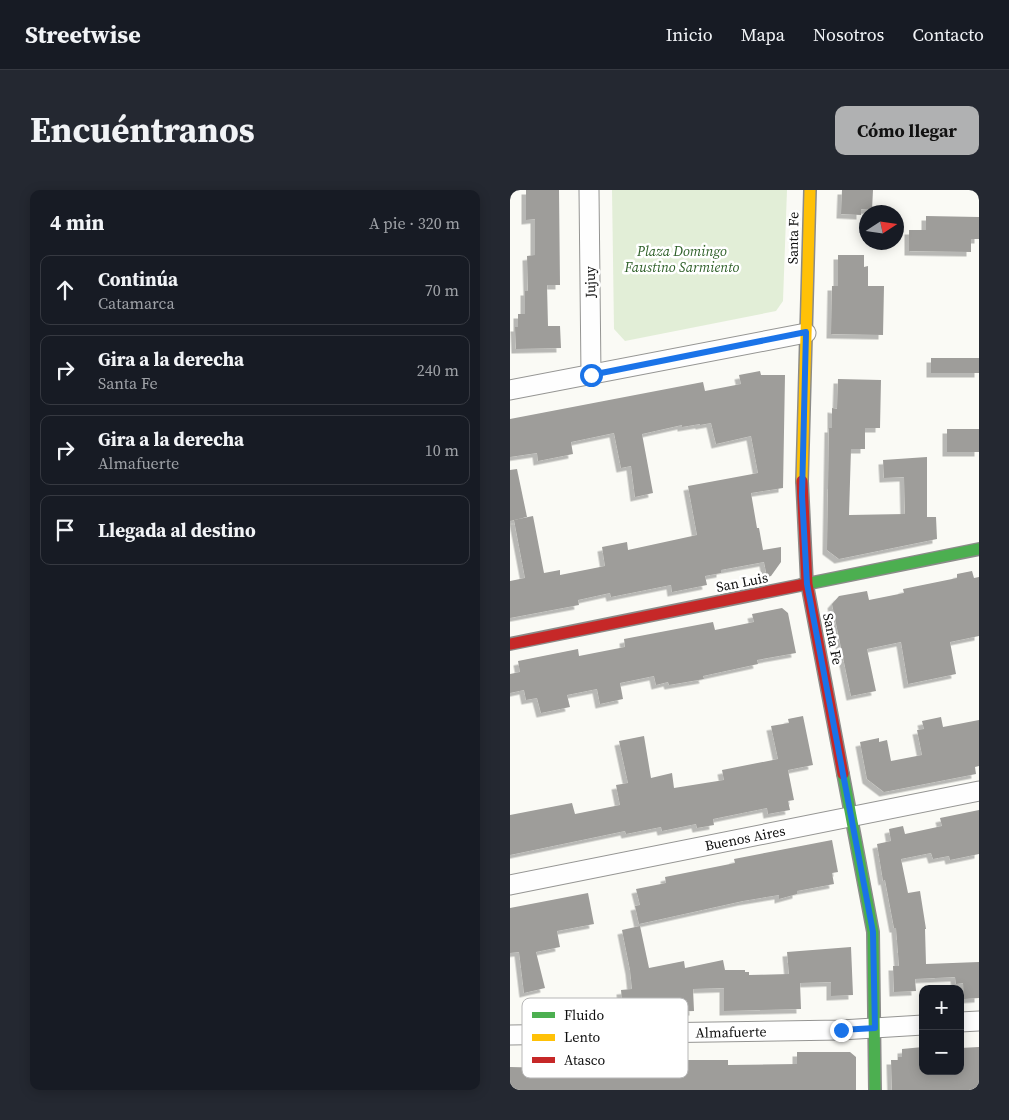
<!DOCTYPE html>
<html lang="es">
<head>
<meta charset="utf-8">
<style>
	:root { --surface:#171b24; --page:#242831; --text:#f1f3f6; --muted:#9ea1a6; --line:#363941; --accent:#b0b1b2 }
	body { margin:0; font-family:"Source Serif 4",serif; background:var(--page); color:var(--text) }
	.controls { position:absolute; right:15px; bottom:15px; display:grid; overflow:hidden; border-radius:10px; box-shadow:0 2px 12px #0003 }
	.controls button { width:45px; height:45px; display:grid; place-items:center; padding:0; border:0; border-bottom:1px solid var(--line); background:var(--surface); color:var(--text); font:25px sans-serif }
	.compass { position:absolute; left:349px; top:15px; width:45px; height:45px; border-radius:50%; background:var(--surface); box-shadow:0 2px 12px #0003; rotate:78deg }
	.stop { position:absolute; width:15px; height:15px; margin:-11px; border:4px solid #1a73e8; border-radius:50%; background:#fff }
	.stop.end { background:#1a73e8; border-color:#fff; box-shadow:0 1px 5px #0008 }
	.list { margin:0; padding:0; list-style:none }
	h2 { display:flex; justify-content:space-between; align-items:center; height:65px; margin:0; padding:0 20px; font-size:21px }
	h2 small { font-size:16px; font-weight:400; color:var(--muted) }
	.list li { display:grid; grid-template-columns:32px 1fr auto; gap:15px; align-items:center; box-sizing:border-box; height:70px; margin:0 10px 10px; padding:0 10px; border:1px solid var(--line); border-radius:10px }
	.list b { display:block; font-size:19px; white-space:nowrap }
	.list p { margin:0; font-size:16px; white-space:nowrap; color:var(--muted) }
	.list em { font-size:16px; font-style:normal; color:var(--muted) }
	.icon { flex:none; width:28px; height:28px; fill:none; stroke:currentColor; stroke-width:2; stroke-linecap:round; stroke-linejoin:round }
	.map { position:relative; flex:none; width:469px; height:900px; overflow:hidden; border-radius:10px }
	header { display:flex; align-items:center; gap:30px; box-sizing:border-box; height:70px; padding:0 25px; background:var(--surface); border-bottom:1px solid var(--line) }
	header strong { font-size:24px }
	nav { display:flex; gap:28px; margin-inline-start:auto; font-size:18px }
	.intro { display:flex; align-items:center; justify-content:space-between; box-sizing:border-box; height:120px; padding:0 30px }
	h1 { margin:0; font-size:35px }
	.button { padding:12px 22px; border-radius:10px; background:var(--accent); color:#111; font-size:18px; font-weight:700 }
	main { display:flex; gap:30px; padding:0 30px }
	aside { flex:1; background:var(--surface); border-radius:10px; box-shadow:0 2px 12px #0003 }
	.map>svg:first-child { display:block }
	.green { fill:#e2eed7 }
	.building { fill:#9e9d9a; filter:url(#shadow) }
	.lines { fill:none; stroke-linecap:round; stroke-linejoin:round }
	.street-casing { stroke:#959593; stroke-width:21 }
	.fast-casing { stroke:#8b8b89; stroke-width:14 }
	.slow-casing { stroke:#8b8b89; stroke-width:14 }
	.jam-casing { stroke:#8b8b89; stroke-width:14 }
	.street { stroke:#fefefe; stroke-width:19 }
	.fast { stroke:#4caf50; stroke-width:11 }
	.slow { stroke:#ffc107; stroke-width:11 }
	.jam { stroke:#c62828; stroke-width:11 }
	.route { stroke:#1a73e8; stroke-width:6 }
	.labels { text-anchor:middle; stroke-width:5; stroke-linejoin:round; paint-order:stroke }
	.street-label { font-size:14px; fill:#0f0f0f; stroke:#fff }
	.park-label { font-size:14px; font-style:italic; fill:#2d5f27; stroke:#fff }
	.key { fill:#fff; stroke:#b7b7b7; stroke-width:1 }
	.key-label { font-size:14px; fill:#0f0f0f }
</style>
</head>
<body>
<header>
<strong>Streetwise</strong>
<nav><a>Inicio</a><a>Mapa</a><a>Nosotros</a><a>Contacto</a></nav>
</header>
<div class="intro"><h1>Encuéntranos</h1><a class="button">Cómo llegar</a></div>
<main>
<aside>
<h2>4 min<small>A pie · 320 m</small></h2>
<ul class="list">
<li><svg class="icon" aria-label="ahead" viewBox="0 0 24 24"><path d="M12 20V5M6 11l6-6 6 6"/></svg><div><b>Continúa</b><p>Catamarca</p></div><em>70 m</em></li>
<li><svg class="icon" aria-label="right" viewBox="0 0 24 24"><path d="M7 20v-9h11M14 6l5 5-5 5"/></svg><div><b>Gira a la derecha</b><p>Santa Fe</p></div><em>240 m</em></li>
<li><svg class="icon" aria-label="right" viewBox="0 0 24 24"><path d="M7 20v-9h11M14 6l5 5-5 5"/></svg><div><b>Gira a la derecha</b><p>Almafuerte</p></div><em>10 m</em></li>
<li><svg class="icon" aria-label="arrive" viewBox="0 0 24 24"><path d="M6 21V4h12l-3 4 3 4H6"/></svg><div><b>Llegada al destino</b></div></li>
</ul>
</aside>
<div class="map">
<svg width="469" height="900" viewBox="0 0 469 900">
	<defs>
		<filter id="shadow"><feDropShadow dx="-4.5" dy="4.5" stdDeviation="0" flood-color="#0004"/></filter>
	</defs>
	<rect width="100%" height="100%" fill="#fafaf5"/>
	<polygon class="green" points="102,0 277,0 273,111 266,121 115,151 104,139"/>
	<g class="building">
		<polygon points="16,0 49,0 50,95 37,95 38,136 50,136 51,158 6,159 5,137 8,137 8,124 15,124 15,101 18,101 17,66 25,65 25,29 16,30"/>
		<polygon points="332,0 363,0 362,20 351,19 351,25 331,24"/>
		<polygon points="416,26 469,27 469,49 461,49 461,62 399,61 399,40 416,40"/>
		<polygon points="328,65 354,65 354,77 358,76 358,96 374,96 373,145 321,144 322,96 328,96"/>
		<rect x="421" y="168" width="48" height="15"/>
		<polygon points="250,181 251,185 275,185 273,298 241,303 247,338 249,338 253,360 271,357 271,372 261,386 257,387 254,372 211,380 211,383 195,386 197,395 162,402 161,395 101,407 100,403 68,410 69,415 0,428 0,391 15,388 4,330 23,326 34,383 50,380 50,385 95,376 92,357 117,352 118,360 187,345 178,296 248,283 241,246 206,254 201,233 190,235 190,234 172,237 172,235 132,244 143,303 125,307 121,276 111,278 104,243 61,252 63,264 28,271 27,263 0,267 0,229 193,192 195,201 231,194 229,185"/>
		<polygon points="328,189 371,190 370,238 355,238 355,259 341,259 339,325 395,324 394,287 374,288 373,270 417,267 417,327 426,327 427,349 329,369 317,360 319,238 322,238 322,218 327,219"/>
		<rect x="437" y="239" width="32" height="23"/>
		<polygon points="7,279 17,327 0,331 0,280"/>
		<polygon points="462,381 464,388 469,387 469,446 440,452 446,484 398,494 391,452 357,459 366,501 341,506 322,414 329,406 357,401 359,410 394,403 393,399 447,388 447,384"/>
		<polygon points="272,418 278,423 286,463 247,470 248,474 193,486 194,489 159,495 158,492 146,495 144,486 110,493 113,509 90,514 87,499 57,505 60,517 31,523 27,508 16,510 14,500 0,503 0,484 10,482 8,471 68,459 69,466 115,457 114,449 203,432 205,440 244,432 242,424"/>
		<polygon points="293,526 303,575 278,580 284,610 278,611 280,620 258,624 257,618 203,629 204,635 187,638 186,634 152,641 151,637 116,644 115,641 0,665 0,625 62,613 65,624 110,615 106,595 118,593 109,551 134,546 141,588 162,583 164,598 214,590 212,580 268,569 261,536 279,533 278,529"/>
		<polygon points="431,527 433,537 469,530 469,576 465,577 466,584 374,602 357,589 350,552 369,548 369,552 377,550 381,571 412,565 407,540 414,539 412,531"/>
		<polygon points="469,620 469,664 440,670 439,666 423,669 421,663 391,669 398,703 410,701 416,739 415,739 416,774 469,772 469,808 454,809 453,793 446,794 445,787 405,789 406,801 384,802 383,776 389,776 386,738 384,738 375,690 373,691 367,654 381,651 379,639 393,636 395,644 432,636 430,628"/>
		<polygon points="322,650 328,682 322,683 324,694 287,701 287,704 269,709 269,705 233,711 129,734 125,716 130,715 126,699 156,693 155,687 225,673 224,669"/>
		<polygon points="78,703 84,734 47,741 50,757 26,762 35,798 14,803 9,762 0,763 0,718"/>
		<polygon points="130,736 139,778 174,771 175,778 213,770 215,780 235,780 235,782 239,782 239,785 279,784 277,762 341,757 343,805 321,806 321,792 290,793 291,819 214,821 214,798 183,799 184,821 129,823 129,820 113,821 111,800 122,799 120,780 112,740"/>
		<polygon points="413,857 413,881 450,881 450,858 469,857 469,900 382,900 381,870 388,870 388,867 392,867 392,859"/>
		<polygon points="287,862 340,862 346,867 346,900 0,900 0,877 39,878 38,866 61,866 61,872 97,872 97,865 145,865 145,870 218,870 218,875 287,874"/>
	</g>
	<g class="lines">
		<defs>
			<g id="street">
				<polyline points="79,0 81,185"/>
				<polyline points="0,200 296,143"/>
				<polyline points="0,695 469,601"/>
				<polyline points="450,832 469,831"/>
				<polyline points="0,845 331,840 413,835"/>
			</g>
			<g id="fast">
				<polyline points="291,395 469,359"/>
				<polyline points="333,584 363,742 365,900"/>
			</g>
			<polyline id="slow" points="292,291 300,0"/>
			<g id="jam">
				<polyline points="292,291 297,394 333,584"/>
				<polyline points="0,454 291,395"/>
			</g>
		</defs>
		<use href="#street" class="street-casing"/>
		<use href="#fast" class="fast-casing"/>
		<use href="#slow" class="slow-casing"/>
		<use href="#jam" class="jam-casing"/>
		<use href="#street" class="street"/>
		<use href="#fast" class="fast"/>
		<use href="#slow" class="slow"/>
		<use href="#jam" class="jam"/>
	</g>
	<g class="lines">
		<polyline class="route" points="81,185 296,142 292,306 297,394 363,742 365,838 331,840"/>
	</g>
	<g class="labels">
		<g class="street-label">
			<text transform="translate(283 48) rotate(-89)" y="5">Santa Fe</text>
			<text transform="translate(80 92) rotate(-91)" y="5">Jujuy</text>
			<text transform="translate(232 392) rotate(-11)" y="5">San Luis</text>
			<text transform="translate(323 449) rotate(79)" y="5">Santa Fe</text>
			<text transform="translate(235 648) rotate(-11)" y="5">Buenos Aires</text>
			<text transform="translate(221 842) rotate(-1)" y="5">Almafuerte</text>
		</g>
		<g class="park-label">
			<text x="172" y="66">Plaza Domingo<tspan x="172" dy="16">Faustino Sarmiento</tspan></text>
		</g>
	</g>
	<rect x="12" y="808" width="166" height="80" rx="8" class="key"/>
	<rect x="22" y="822" width="23" height="6" fill="#4caf50"/>
	<rect x="22" y="844" width="23" height="7" fill="#ffc107"/>
	<rect x="22" y="867" width="23" height="6" fill="#c62828"/>
	<g class="key-label">
		<text x="54" y="830">Fluido</text>
		<text x="54" y="852">Lento</text>
		<text x="54" y="875">Atasco</text>
	</g>
</svg>
<div class="controls">
<button>+</button>
<button>−</button>
</div>
<svg class="compass" viewBox="-18 -18 36 36"><path d="M0-13l5 13h-10z" fill="#e53935"/><path d="M0 13l5-13h-10z" fill="#9ea1a6"/></svg>
<div class="stop" style="left:81px;top:185px"></div>
<div class="stop end" style="left:331px;top:840px"></div>
</div>
</main>
</body>
</html>
